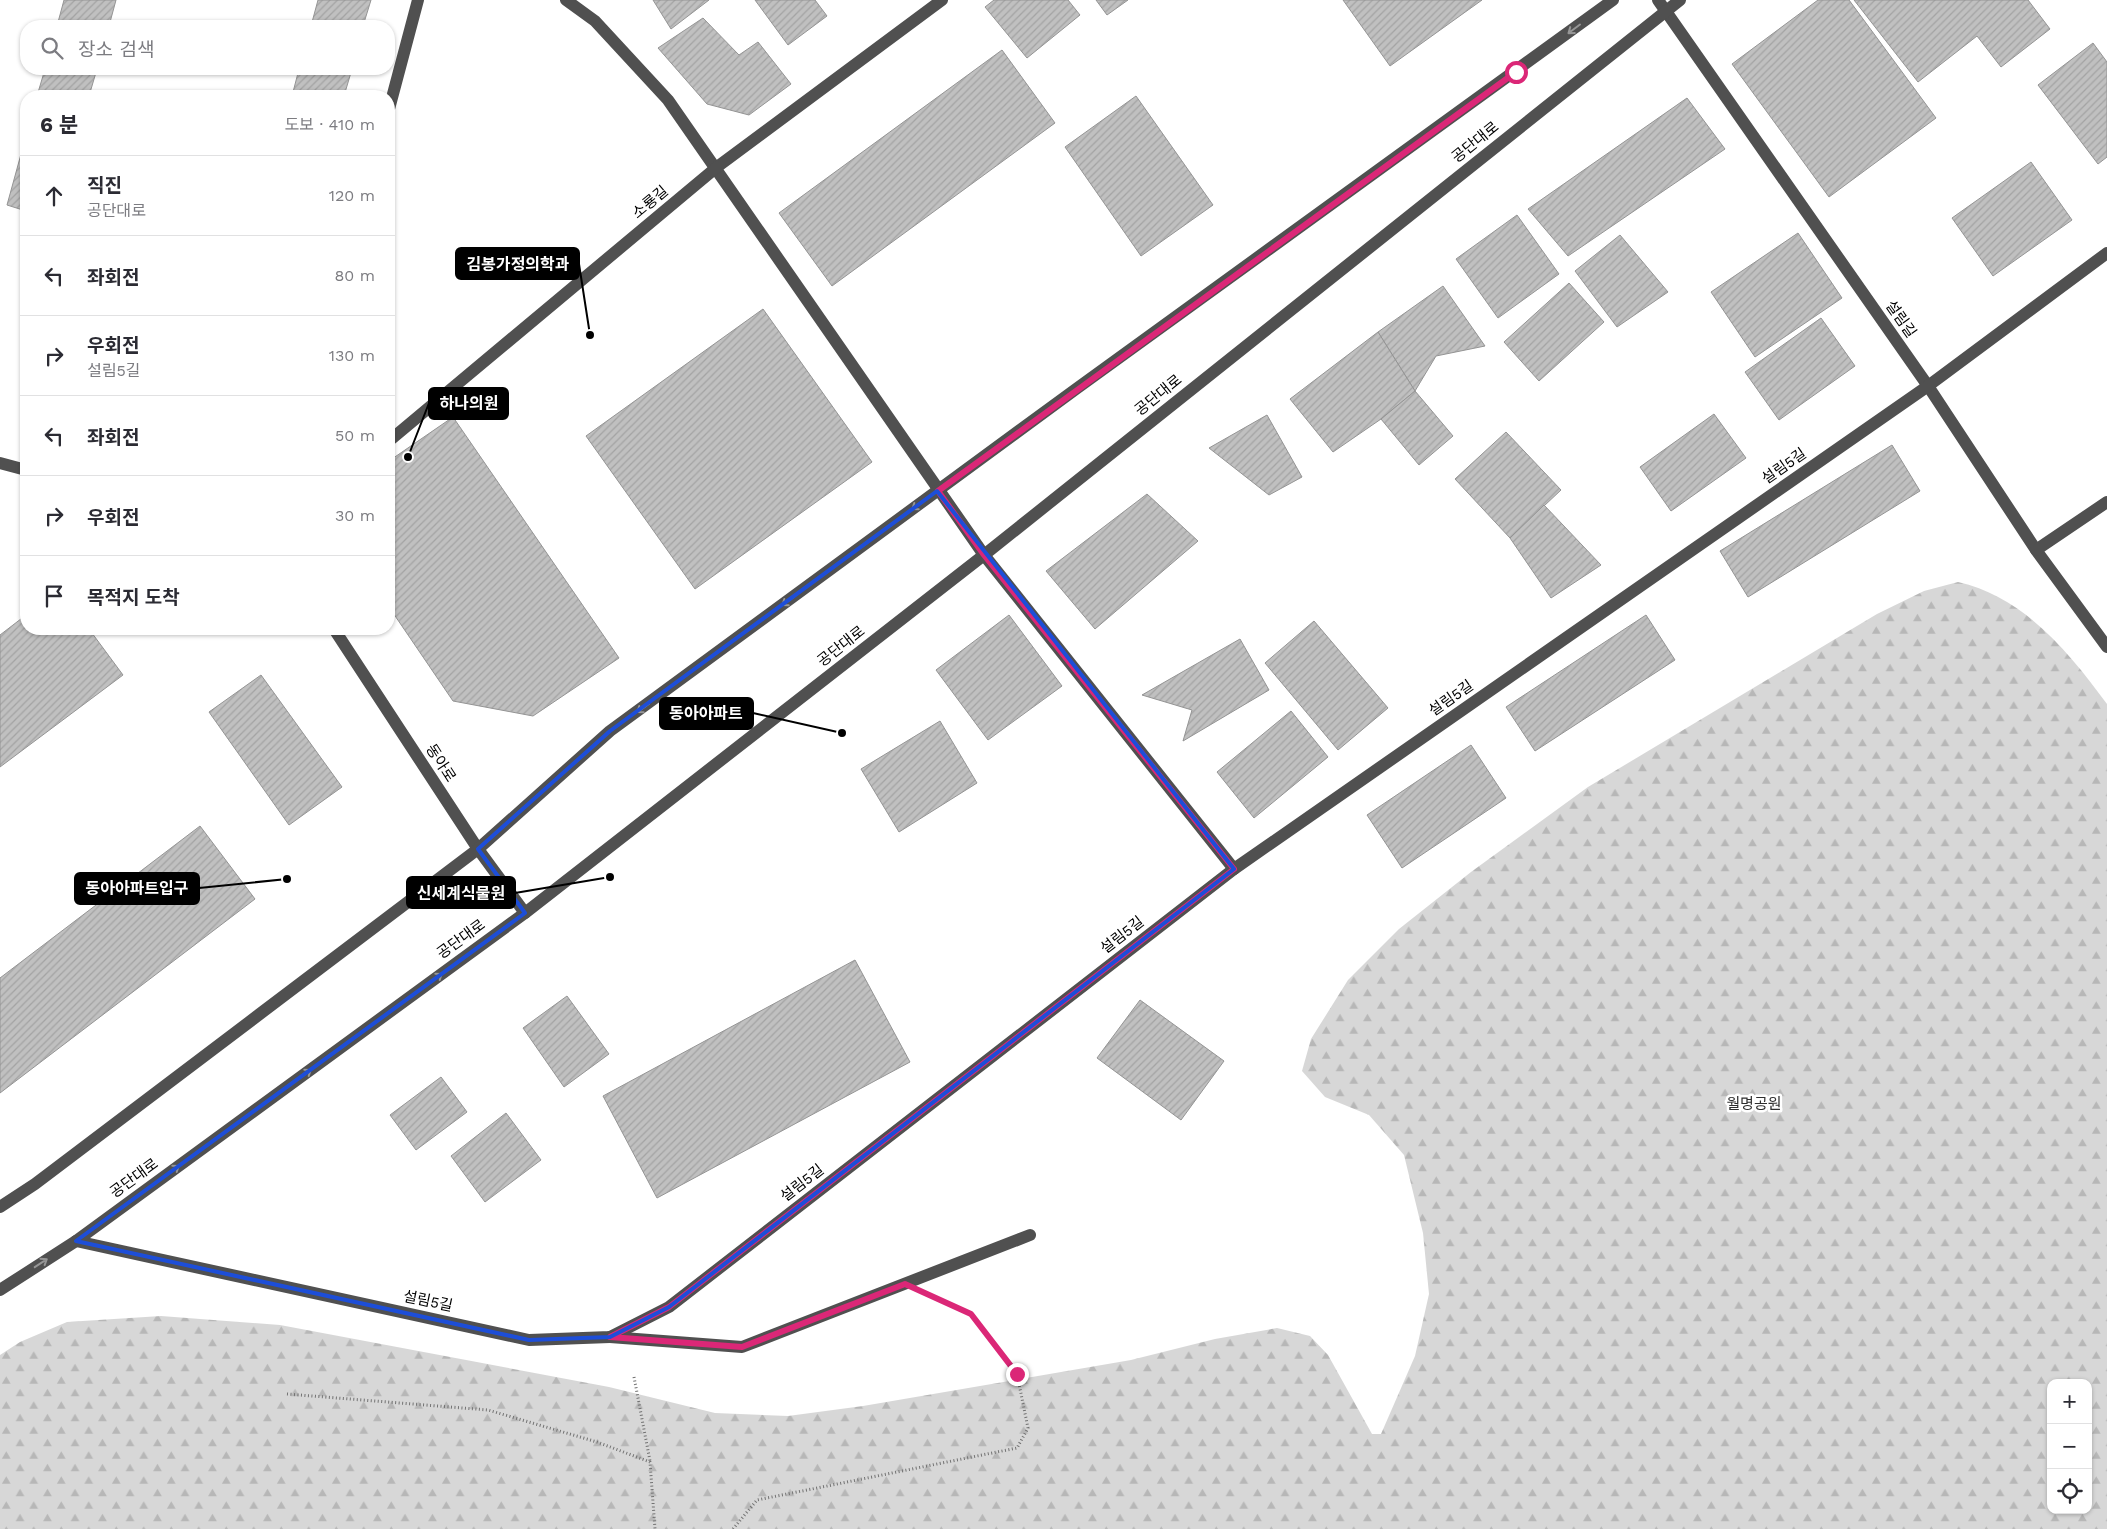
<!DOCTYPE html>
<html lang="ko">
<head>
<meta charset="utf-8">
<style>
	:root { --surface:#fff; --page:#f2f2f3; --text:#2b2b33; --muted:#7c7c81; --line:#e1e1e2 }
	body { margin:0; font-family:"Work Sans","Noto Sans KR",sans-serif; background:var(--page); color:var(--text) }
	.controls { position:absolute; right:15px; bottom:15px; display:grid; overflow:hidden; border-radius:10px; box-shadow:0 1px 4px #0004 }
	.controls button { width:45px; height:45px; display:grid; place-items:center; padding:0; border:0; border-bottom:1px solid var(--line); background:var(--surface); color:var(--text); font:25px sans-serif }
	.stop { position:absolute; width:15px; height:15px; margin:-11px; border:4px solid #db2777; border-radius:50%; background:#fff }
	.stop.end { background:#db2777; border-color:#fff; box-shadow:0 1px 5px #0008 }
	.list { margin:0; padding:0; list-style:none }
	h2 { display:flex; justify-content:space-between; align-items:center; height:65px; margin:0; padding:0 20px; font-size:21px }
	h2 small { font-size:16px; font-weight:400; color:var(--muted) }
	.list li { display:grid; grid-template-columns:32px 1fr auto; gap:15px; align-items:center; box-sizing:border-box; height:80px; padding:0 20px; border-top:1px solid var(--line) }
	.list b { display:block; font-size:19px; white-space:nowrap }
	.list p { margin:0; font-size:16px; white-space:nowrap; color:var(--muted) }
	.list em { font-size:16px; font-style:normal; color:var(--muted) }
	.icon { flex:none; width:28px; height:28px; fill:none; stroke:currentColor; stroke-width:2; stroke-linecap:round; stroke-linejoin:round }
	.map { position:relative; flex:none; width:2107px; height:1529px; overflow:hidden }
	.search { position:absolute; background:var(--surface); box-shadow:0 1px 4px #0004; left:20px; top:20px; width:375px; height:55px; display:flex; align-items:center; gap:12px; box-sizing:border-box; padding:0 18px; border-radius:20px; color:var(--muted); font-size:19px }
	.panel { position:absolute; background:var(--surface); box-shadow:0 1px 4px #0004; left:20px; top:90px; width:375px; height:545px; border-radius:20px }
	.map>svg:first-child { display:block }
	.forest { fill:url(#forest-firs); fill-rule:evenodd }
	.building { fill:url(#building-hatch); stroke:#949494 }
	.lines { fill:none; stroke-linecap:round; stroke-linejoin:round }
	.path { stroke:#727272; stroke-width:3; stroke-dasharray:1 2.5; stroke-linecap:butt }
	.minor { stroke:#505050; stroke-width:12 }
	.oneway { stroke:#969696 }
	.route { stroke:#db2777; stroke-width:6 }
	.marked { fill:none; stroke:#1d4ed8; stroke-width:4; stroke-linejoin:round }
	.labels { text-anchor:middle; stroke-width:5; stroke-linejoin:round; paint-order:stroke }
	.street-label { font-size:15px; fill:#000; stroke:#fff }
	.park-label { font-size:15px; fill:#2e2e2e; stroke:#fff }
	.leader { fill:none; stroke:#000; stroke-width:2 }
	.callout-dot { fill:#000; stroke:#fff; stroke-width:2 }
	.callout { fill:#000; stroke:#000; stroke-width:2 }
	.callout-label { font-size:16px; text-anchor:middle; font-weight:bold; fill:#fff }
</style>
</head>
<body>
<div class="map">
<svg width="2107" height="1529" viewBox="0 0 2107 1529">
	<defs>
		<pattern id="forest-firs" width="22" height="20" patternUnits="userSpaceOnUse" patternTransform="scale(1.25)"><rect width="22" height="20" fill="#d7d7d7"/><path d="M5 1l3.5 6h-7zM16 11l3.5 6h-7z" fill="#b7b7b7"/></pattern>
		<pattern id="building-hatch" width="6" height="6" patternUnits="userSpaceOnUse" patternTransform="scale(1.25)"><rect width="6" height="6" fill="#c0c0c0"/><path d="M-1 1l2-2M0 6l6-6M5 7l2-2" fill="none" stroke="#a3a3a3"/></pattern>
	</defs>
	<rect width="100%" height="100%" fill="#fff"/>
	<path class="forest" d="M1958 582C2024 597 2069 652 2107 704V1529H0V1355L20 1342 67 1322 161 1316 280 1325 609 1387 715 1413 788 1416 863 1406 1131 1360 1215 1339 1277 1328 1310 1336 1328 1355 1372 1434H1381L1415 1356 1429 1294 1423 1233 1404 1155 1369 1115 1325 1097 1302 1071 1311 1039 1348 980 1399 929 1471 872 1588 787 1877 614 1924 591ZM2051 1383H2088V1510H2051Z"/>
	<g class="building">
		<polygon points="64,0 116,0 109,26 57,26"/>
		<polygon points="318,0 371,0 363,26 311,26"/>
		<polygon points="653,0 709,0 671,29"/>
		<polygon points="755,0 815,0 827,16 788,45"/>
		<polygon points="994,0 1068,0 1080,15 1027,58 985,7"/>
		<polygon points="1096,0 1128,0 1107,15"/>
		<polygon points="1343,0 1482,0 1390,66"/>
		<polygon points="1818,0 1849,0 1936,118 1829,197 1732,64"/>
		<polygon points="1854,0 2028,0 2050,29 2001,67 1977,36 1918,82"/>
		<polygon points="703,18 739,55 758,42 791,84 749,115 707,104 658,48"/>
		<polygon points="2093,43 2107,62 2107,157 2098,164 2038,85"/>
		<polygon points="1002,50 1055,123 832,286 779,213"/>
		<polygon points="45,69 97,69 89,96 37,96"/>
		<polygon points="299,69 352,69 344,96 292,96"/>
		<polygon points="1136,96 1213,205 1141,256 1065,147"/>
		<polygon points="1687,98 1725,149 1568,256 1528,209"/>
		<polygon points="26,136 26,211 7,205"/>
		<polygon points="2031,162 2072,220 1993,276 1952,218"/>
		<polygon points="1517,215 1559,274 1498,318 1456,259"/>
		<polygon points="1798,233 1842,298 1755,357 1711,292"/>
		<polygon points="1620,235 1668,292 1617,327 1575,271"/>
		<polygon points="1569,283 1604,322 1539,381 1504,342"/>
		<polygon points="1443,286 1485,346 1436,356 1415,391 1378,332"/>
		<polygon points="763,309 872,462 695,589 586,436"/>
		<polygon points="1821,318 1855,366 1779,420 1745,372"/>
		<polygon points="1378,332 1415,391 1381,419 1333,452 1290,399"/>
		<polygon points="1415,391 1453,436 1419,465 1381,419"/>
		<polygon points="1714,414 1746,458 1671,511 1640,467"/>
		<polygon points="1267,415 1302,477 1269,495 1209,448"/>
		<polygon points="453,417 619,658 533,716 453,701 389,607 389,461"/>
		<polygon points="1506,432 1561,490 1510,538 1455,479"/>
		<polygon points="1892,445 1920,491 1748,597 1720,551"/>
		<polygon points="1147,494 1198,541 1095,629 1046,571"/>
		<polygon points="1544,505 1601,565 1551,598 1510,538"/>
		<polygon points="26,615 26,629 89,629 123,675 0,767 0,635"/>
		<polygon points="1009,615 1062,686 988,740 936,670"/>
		<polygon points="1646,615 1675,660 1535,751 1506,707"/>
		<polygon points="1314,621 1388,708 1338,750 1265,663"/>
		<polygon points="1240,639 1269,690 1183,741 1192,710 1142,695"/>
		<polygon points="261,675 342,787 289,825 209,712"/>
		<polygon points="1291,711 1328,757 1254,818 1217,772"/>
		<polygon points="940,721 977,783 899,832 861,769"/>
		<polygon points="1471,745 1506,798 1402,868 1367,815"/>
		<polygon points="200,826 255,899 0,1093 0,978"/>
		<polygon points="855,960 910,1062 657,1198 603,1096"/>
		<polygon points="567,996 609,1054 564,1087 523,1028"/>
		<polygon points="1140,1000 1224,1061 1181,1120 1097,1058"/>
		<polygon points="441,1077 467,1112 416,1150 390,1115"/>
		<polygon points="506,1113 541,1160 485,1202 451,1156"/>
	</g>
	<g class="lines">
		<g class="path">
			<polyline points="634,1377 650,1461"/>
			<polyline points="287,1394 488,1410 597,1442 650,1462 655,1529"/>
			<polyline points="733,1529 757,1500 1017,1448 1028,1428 1017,1374 971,1314 940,1300"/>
		</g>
		<g class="minor">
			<polyline points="566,0 595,21 668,100 984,555 1234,869"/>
			<polyline points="1658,0 1928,386 2036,550 2107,647"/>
			<polyline points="389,109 418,0"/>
			<polyline points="389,441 717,167 942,0"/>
			<polyline points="0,463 26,470"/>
			<polyline points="2036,550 2107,502"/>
			<polyline points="334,629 478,849 525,913"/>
			<polyline points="0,1207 35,1184 478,849 610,731 1076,389 1613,0"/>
			<polyline points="76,1241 529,1340 610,1337 669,1307 1234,869 1928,386 2107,253"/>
			<polyline points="0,1290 76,1241 525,913 984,555 1680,0"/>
			<polyline points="610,1337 742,1347 1030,1235"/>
		</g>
	</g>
	<defs><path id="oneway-shaft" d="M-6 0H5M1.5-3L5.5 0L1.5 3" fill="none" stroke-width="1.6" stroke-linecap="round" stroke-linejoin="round" transform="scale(1.25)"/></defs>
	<g class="oneway">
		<use href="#oneway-shaft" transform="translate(1574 29) rotate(143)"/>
		<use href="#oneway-shaft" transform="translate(918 505) rotate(144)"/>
		<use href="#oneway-shaft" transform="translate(788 601) rotate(144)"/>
		<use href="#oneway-shaft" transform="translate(643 708) rotate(144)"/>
		<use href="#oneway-shaft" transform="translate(436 978) rotate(-36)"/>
		<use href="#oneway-shaft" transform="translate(305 1074) rotate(-36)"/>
		<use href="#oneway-shaft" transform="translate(173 1170) rotate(-36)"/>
		<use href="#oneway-shaft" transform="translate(41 1263) rotate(-33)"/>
	</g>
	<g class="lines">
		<polyline class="route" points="1017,1374 971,1314 905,1284 742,1347 610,1337 669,1307 1234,869 984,555 938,491 1516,72"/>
	</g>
	<path class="marked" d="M937 491 1234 869 669 1307 610 1337 529 1340 76 1241 525 913 478 849 610 731Z"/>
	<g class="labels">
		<g class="street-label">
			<text transform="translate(1475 142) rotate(-39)" y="5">공단대로</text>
			<text transform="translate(650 202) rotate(-40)" y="5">소룡길</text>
			<text transform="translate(1901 319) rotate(55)" y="5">설림길</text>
			<text transform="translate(1158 395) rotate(-39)" y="5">공단대로</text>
			<text transform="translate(1784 466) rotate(-35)" y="5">설림5길</text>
			<text transform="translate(841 646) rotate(-38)" y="5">공단대로</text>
			<text transform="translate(1451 698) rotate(-35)" y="5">설림5길</text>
			<text transform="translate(441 763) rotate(57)" y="5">동아로</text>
			<text transform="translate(1122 935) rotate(-38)" y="5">설림5길</text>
			<text transform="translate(461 939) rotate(-36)" y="5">공단대로</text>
			<text transform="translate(134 1178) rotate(-36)" y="5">공단대로</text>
			<text transform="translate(802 1183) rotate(-38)" y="5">설림5길</text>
			<text transform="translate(428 1301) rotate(12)" y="5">설림5길</text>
		</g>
		<g class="park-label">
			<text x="1754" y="1109">월명공원</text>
		</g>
	</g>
	<path class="leader" d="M590 335L579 264M408 457L429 403M842 733L753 713M287 879L199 888M610 877L515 893"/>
	<g class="callout-dot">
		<circle cx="590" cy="335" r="5"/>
		<circle cx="408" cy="457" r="5"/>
		<circle cx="842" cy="733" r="5"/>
		<circle cx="287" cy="879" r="5"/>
		<circle cx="610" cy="877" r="5"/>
	</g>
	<g class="callout">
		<rect x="456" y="248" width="123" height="31" rx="5"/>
		<rect x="429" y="388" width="79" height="31" rx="5"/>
		<rect x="660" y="698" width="93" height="31" rx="5"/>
		<rect x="75" y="873" width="124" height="31" rx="5"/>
		<rect x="407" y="877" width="108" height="31" rx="5"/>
	</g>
	<g class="callout-label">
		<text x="518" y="270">김봉가정의학과</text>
		<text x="469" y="409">하나의원</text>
		<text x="706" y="719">동아아파트</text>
		<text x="137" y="894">동아아파트입구</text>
		<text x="461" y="899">신세계식물원</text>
	</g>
</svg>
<div class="controls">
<button>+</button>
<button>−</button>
<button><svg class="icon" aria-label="locate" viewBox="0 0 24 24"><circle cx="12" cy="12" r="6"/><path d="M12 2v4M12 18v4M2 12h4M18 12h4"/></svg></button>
</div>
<div class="stop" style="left:1516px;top:72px"></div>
<div class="stop end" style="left:1017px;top:1374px"></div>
<div class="search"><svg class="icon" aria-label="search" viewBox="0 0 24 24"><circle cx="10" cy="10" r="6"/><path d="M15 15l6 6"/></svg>장소 검색</div>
<section class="panel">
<h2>6 분<small>도보 · 410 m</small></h2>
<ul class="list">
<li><svg class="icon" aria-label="ahead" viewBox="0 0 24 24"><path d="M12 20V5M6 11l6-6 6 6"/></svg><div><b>직진</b><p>공단대로</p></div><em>120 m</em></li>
<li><svg class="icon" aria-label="left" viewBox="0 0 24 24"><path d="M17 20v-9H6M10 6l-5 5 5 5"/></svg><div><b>좌회전</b></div><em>80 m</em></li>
<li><svg class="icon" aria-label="right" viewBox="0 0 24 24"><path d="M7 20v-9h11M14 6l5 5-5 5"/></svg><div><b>우회전</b><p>설림5길</p></div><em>130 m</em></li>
<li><svg class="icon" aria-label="left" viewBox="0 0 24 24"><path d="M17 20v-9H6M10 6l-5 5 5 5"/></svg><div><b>좌회전</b></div><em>50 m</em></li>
<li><svg class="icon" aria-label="right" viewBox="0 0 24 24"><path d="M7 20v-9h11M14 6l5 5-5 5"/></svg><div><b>우회전</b></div><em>30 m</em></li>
<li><svg class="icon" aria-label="arrive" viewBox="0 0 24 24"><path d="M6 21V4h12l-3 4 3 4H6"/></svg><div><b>목적지 도착</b></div></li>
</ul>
</section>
</div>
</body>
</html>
